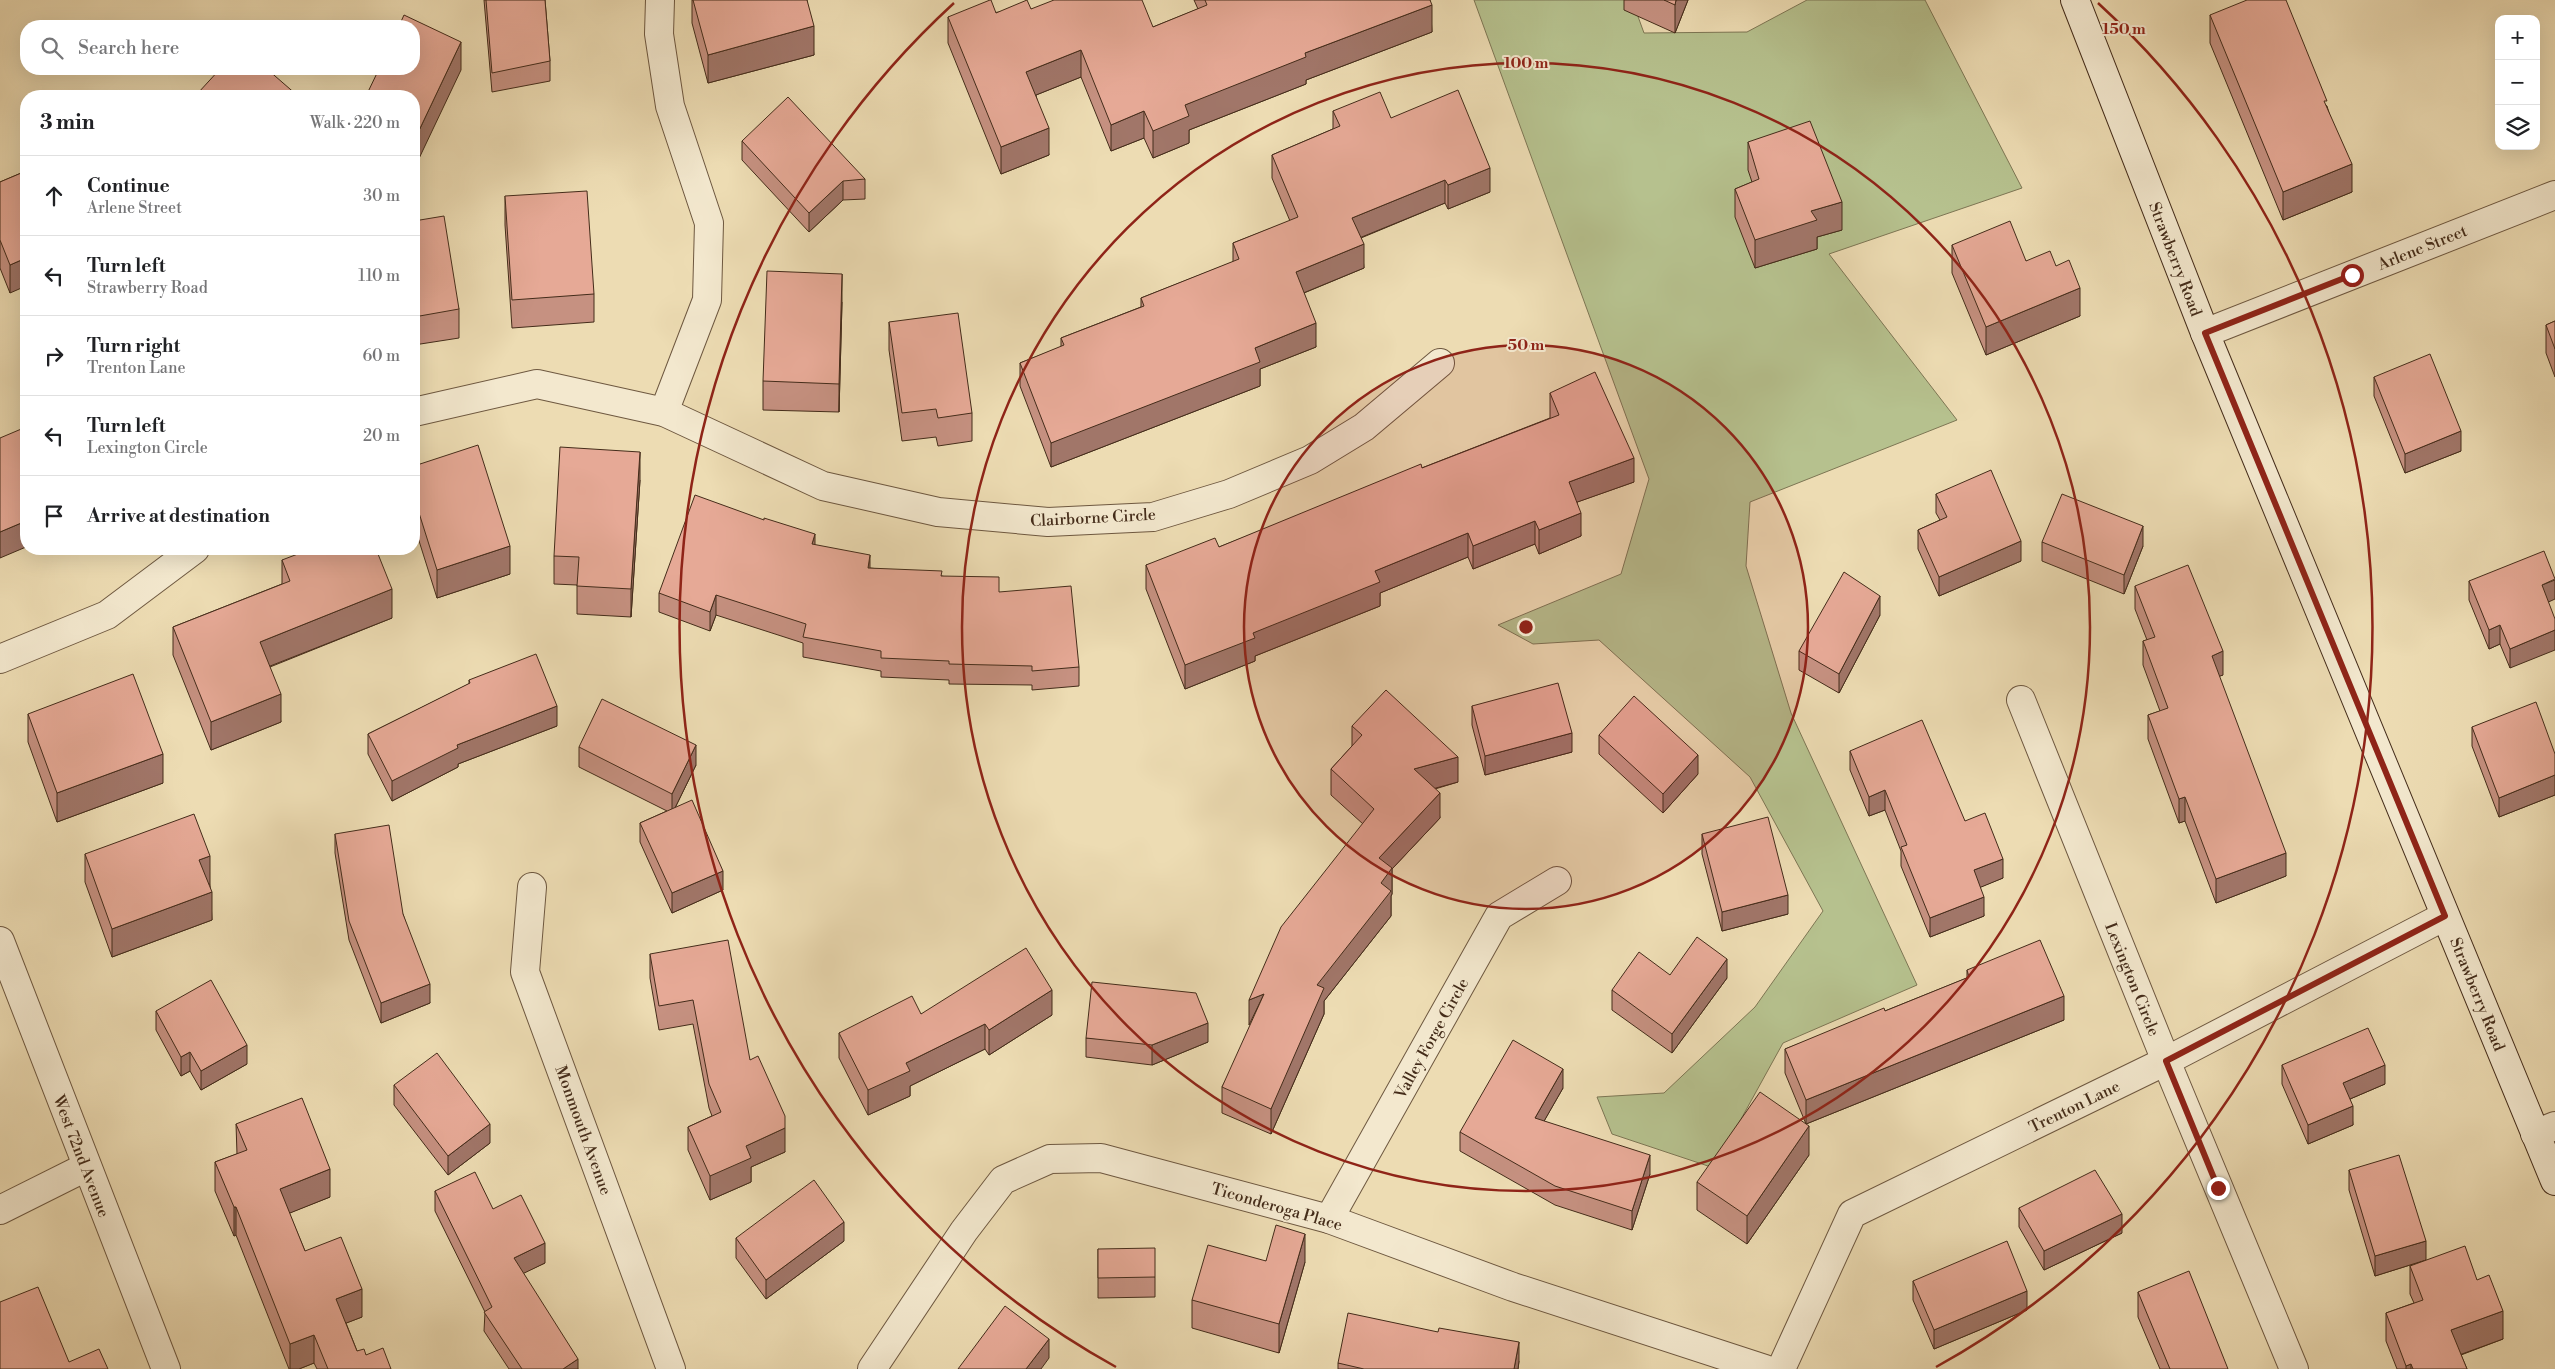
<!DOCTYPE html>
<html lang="en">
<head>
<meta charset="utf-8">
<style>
	:root { --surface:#fff; --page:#f2f2f2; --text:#202124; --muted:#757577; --line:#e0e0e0 }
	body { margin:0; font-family:"Libre Bodoni",serif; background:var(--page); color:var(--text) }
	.controls { position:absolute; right:15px; top:15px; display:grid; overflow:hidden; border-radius:10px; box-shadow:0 5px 20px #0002 }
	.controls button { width:45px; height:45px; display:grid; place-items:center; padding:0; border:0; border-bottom:1px solid var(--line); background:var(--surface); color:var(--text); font:25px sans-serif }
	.stop { position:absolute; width:15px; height:15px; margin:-11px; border:4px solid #8f2418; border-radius:50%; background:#fff }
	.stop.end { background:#8f2418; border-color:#fff; box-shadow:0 1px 5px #0008 }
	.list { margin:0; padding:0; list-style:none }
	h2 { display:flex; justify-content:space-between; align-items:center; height:65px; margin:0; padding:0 20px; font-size:21px }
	h2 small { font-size:16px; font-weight:400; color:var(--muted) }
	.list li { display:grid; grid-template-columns:32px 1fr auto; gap:15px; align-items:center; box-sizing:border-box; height:80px; padding:0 20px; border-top:1px solid var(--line) }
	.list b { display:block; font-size:19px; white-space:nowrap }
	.list p { margin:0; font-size:16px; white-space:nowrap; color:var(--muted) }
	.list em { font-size:16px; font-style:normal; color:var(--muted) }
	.icon { flex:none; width:28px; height:28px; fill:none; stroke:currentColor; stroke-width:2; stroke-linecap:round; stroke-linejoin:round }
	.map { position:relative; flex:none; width:2555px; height:1369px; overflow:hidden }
	.search { position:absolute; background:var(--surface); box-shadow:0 5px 20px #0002; left:20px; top:20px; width:400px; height:55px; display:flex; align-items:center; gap:12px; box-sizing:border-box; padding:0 18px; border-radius:20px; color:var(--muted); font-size:19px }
	.panel { position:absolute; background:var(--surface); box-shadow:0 5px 20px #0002; left:20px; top:90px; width:400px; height:465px; border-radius:20px }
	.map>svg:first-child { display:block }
	.green { fill:#b6c18e; stroke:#7d7654 }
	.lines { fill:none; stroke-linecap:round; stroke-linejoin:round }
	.street-casing { stroke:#6e5840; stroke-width:30 }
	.secondary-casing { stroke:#442c1a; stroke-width:30 }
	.street { stroke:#f3e8ce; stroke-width:28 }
	.secondary { stroke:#f3e8ce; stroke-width:28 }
	.wall { fill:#c69181; stroke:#442c1a }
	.shaded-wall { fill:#a17669; stroke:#442c1a }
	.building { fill:#e6a996; stroke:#442c1a }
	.route { stroke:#8f2418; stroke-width:6 }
	.ring { fill:none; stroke:#8f2418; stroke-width:2.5 }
	.labels { text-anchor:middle; stroke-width:4; stroke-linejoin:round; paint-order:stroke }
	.street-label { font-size:16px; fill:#442c1a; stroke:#f3e8ce }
	.centre { fill:#8f2418; stroke:#f3e8ce; stroke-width:2.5 }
	.ring-label { font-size:15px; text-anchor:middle; font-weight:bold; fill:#8f2418; stroke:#f3e8ce; stroke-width:4; stroke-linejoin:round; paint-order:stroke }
</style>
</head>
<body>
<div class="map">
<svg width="2555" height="1369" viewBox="0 0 2555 1369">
	<rect width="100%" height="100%" fill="#eddcb3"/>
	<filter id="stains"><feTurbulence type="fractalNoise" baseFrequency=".004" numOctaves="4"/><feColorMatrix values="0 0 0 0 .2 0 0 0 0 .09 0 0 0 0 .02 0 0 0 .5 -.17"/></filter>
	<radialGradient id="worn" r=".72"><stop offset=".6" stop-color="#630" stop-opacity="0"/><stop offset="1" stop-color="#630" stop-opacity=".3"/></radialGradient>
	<polygon class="green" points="1474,0 1632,0 1644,33 1747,32 1807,0 1925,0 2022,188 1829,254 1957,420 1750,502 1746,566 1791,713 1917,985 1783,1043 1714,1168 1612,1134 1597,1097 1664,1093 1755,1007 1823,911 1750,777 1599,640 1533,644 1498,625 1621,574 1649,479"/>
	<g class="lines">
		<defs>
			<g id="street">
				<polyline points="660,0 659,34 670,106 709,223 707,300 664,412"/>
				<polyline points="2205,333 2555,195"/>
				<polyline points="414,412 537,384 664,412 823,486 938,512 1048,522 1153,517 1229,494 1310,460 1364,427 1440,363"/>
				<polyline points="0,659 107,615 195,549"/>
				<polyline points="2021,700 2166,1061 2294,1369"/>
				<polyline points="532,887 525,972 671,1369"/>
				<polyline points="0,941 166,1369"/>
				<polyline points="2535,1134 2555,1126"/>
				<polyline points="0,1210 86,1167"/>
				<polyline points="1329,1219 1499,916 1557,881"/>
				<polyline points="872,1369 964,1231 1003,1180 1050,1159 1101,1158 1329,1219 1513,1287 1765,1369"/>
				<polyline points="1781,1369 1852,1214 2166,1061 2445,916"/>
			</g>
			<polyline id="secondary" points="2075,0 2205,333 2555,1181"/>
		</defs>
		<use href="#street" class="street-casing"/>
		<use href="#secondary" class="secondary-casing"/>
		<use href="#street" class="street"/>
		<use href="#secondary" class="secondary"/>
	</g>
	<g class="wall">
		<polygon points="484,0 545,0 550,61 550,81 492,92"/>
		<polygon points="692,0 807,0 814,55 708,83 692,23"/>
		<polygon points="1194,0 1430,0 1432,32 1306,80 1306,84 1189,130 1189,143 1153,158 1144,138 1111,151 1081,77 1036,95 1049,155 1001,174 948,43 948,17 1031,9 1153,27 1198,9"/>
		<polygon points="1624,0 1688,0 1675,33 1624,10"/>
		<polygon points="2210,15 2327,106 2352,192 2283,220 2210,43"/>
		<polygon points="1333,111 1391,118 1490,192 1448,209 1445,203 1361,238 1364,268 1304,293 1316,347 1260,369 1260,386 1051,467 1020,386 1020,363 1061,347 1061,338 1141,307 1141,298 1233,262 1233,243 1290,221 1272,178 1272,155 1333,129"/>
		<polygon points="742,141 865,179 865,199 843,200 809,232 742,160"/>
		<polygon points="1748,142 1842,230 1817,237 1817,249 1755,268 1735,217 1735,189 1752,182 1748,170"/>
		<polygon points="26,171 10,293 0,268 0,182"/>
		<polygon points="505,196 594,294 594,322 512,328 505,225"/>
		<polygon points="414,221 459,309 459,338 414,345"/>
		<polygon points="1952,245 2026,261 2056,266 2080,316 1986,355 1952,273"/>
		<polygon points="842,302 839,412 763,410 763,381"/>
		<polygon points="2555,321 2555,377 2546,353 2546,325"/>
		<polygon points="889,322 972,413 972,441 938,446 936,437 902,441 889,350"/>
		<polygon points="2374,377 2461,451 2405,473 2374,396"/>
		<polygon points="1550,393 1634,482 1577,502 1581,536 1539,554 1535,544 1473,569 1468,557 1380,593 1380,606 1255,656 1255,661 1185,689 1146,589 1146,565 1219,547 1550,418"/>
		<polygon points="414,466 510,574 437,598 414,525"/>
		<polygon points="640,480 631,617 577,614 577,585 554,584 554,556"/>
		<polygon points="1936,494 2021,561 1939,596 1918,549 1918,530 1940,520 1936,513"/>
		<polygon points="2042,542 2143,546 2124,594 2042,561"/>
		<polygon points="815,545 870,568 942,576 999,592 1079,667 1079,686 1032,690 1032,685 949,684 949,680 881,677 881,671 803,657 803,643 716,615 710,631 659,612 659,593"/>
		<polygon points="282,560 392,618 270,667 281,722 211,750 173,655 173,627 282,584"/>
		<polygon points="2469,581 2548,602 2510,668 2500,644 2489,649 2469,600"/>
		<polygon points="2135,586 2223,675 2219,676 2286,876 2216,903 2185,821 2179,823 2148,739 2148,715 2160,711 2143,665 2143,641 2147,640 2135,609"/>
		<polygon points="1880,615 1839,693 1799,670 1799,651"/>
		<polygon points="469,680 557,726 458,764 458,767 392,801 368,754 368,734 469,684"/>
		<polygon points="1472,706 1572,752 1485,775 1472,725"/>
		<polygon points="28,714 163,783 57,822 28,742"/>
		<polygon points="1352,726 1458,782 1435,789 1440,818 1392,869 1392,894 1391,896 1391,916 1324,1001 1324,1014 1271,1134 1222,1113 1222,1087 1363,824 1331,795 1331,769 1352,746"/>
		<polygon points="2472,727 2555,754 2555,795 2499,817 2472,746"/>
		<polygon points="1599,735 1698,774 1663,813 1599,754"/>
		<polygon points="579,747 696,765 675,808 723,890 672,913 640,842 640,823 667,811 579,767"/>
		<polygon points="1850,751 1965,821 2003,878 1980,887 1984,916 1930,937 1901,866 1901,851 1885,810 1869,816 1850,770"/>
		<polygon points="335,834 403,914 430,1003 381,1023 349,940 335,853"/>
		<polygon points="1702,834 1788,914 1722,931 1702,854"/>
		<polygon points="85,854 210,884 212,920 112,957 85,882"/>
		<polygon points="650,954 750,1060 785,1152 751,1167 751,1182 710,1200 688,1150 688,1127 712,1116 709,1108 693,1024 659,1030 650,978"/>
		<polygon points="1967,970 2064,1020 1806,1124 1785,1073 1785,1049 1885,1011 1967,978"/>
		<polygon points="1670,975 1727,978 1672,1053 1612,1010 1612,990"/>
		<polygon points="156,1011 247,1064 201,1090 190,1071 181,1076 156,1030"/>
		<polygon points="921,1014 1052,1015 989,1055 985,1049 910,1086 910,1096 868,1115 839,1058 839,1033"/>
		<polygon points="1086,1038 1208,1042 1152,1065 1086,1057"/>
		<polygon points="2282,1065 2385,1084 2350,1099 2353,1125 2308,1144 2282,1084"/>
		<polygon points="394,1085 490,1143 448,1175 394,1105"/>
		<polygon points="1563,1088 1544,1121 1650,1174 1632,1230 1555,1205 1460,1151 1460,1132"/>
		<polygon points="236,1124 330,1197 289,1213 305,1251 362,1317 346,1323 357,1351 366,1355 391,1369 317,1369 314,1363 299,1369 289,1369 236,1235 234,1236 215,1191 215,1162 237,1154"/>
		<polygon points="1809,1155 1747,1244 1697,1210 1697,1182"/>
		<polygon points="2349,1170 2426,1260 2375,1276 2349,1190"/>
		<polygon points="435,1191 493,1209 545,1263 523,1273 578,1369 509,1369 484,1331 485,1312 435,1211"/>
		<polygon points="2019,1208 2122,1233 2044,1270 2019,1227"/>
		<polygon points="736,1238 844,1241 766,1299 736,1258"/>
		<polygon points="1098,1249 1155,1277 1155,1297 1098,1298"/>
		<polygon points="1266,1261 1305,1262 1279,1353 1192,1328 1192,1300"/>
		<polygon points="2410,1266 2477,1280 2503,1339 2461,1355 2467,1369 2397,1369 2386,1341 2386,1313 2414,1303 2410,1294"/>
		<polygon points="1913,1281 2027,1310 1934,1349 1913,1300"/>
		<polygon points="2138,1292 2228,1369 2160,1369 2138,1317"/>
		<polygon points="1519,1361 1518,1369 1338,1369 1338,1363"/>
	</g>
	<g class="shaded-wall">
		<polygon points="1676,0 1688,0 1675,33 1675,5"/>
		<polygon points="1432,5 1432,32 1306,80 1306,84 1189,130 1189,143 1153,158 1153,131 1185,105 1305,53"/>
		<polygon points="814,26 814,55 708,83 708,55"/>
		<polygon points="461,42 461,70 414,169 414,141"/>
		<polygon points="1081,50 1081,77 1026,99 1026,72"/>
		<polygon points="1144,111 1144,138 1111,151 1111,125"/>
		<polygon points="1049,128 1049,155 1001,174 1001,147"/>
		<polygon points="2352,164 2352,192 2283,220 2283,192"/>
		<polygon points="1490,168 1490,192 1448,209 1448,185"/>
		<polygon points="1445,180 1445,203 1352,241 1352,218"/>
		<polygon points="843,181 843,200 809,232 809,213"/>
		<polygon points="1842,202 1842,230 1817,237 1817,249 1755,268 1755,240 1811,211"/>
		<polygon points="1364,244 1364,268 1296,296 1296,272"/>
		<polygon points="26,258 26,286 10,293 10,265"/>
		<polygon points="842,274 842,302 839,412 839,384"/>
		<polygon points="2080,288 2080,316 1986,355 1986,327"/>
		<polygon points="1316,323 1316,347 1260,369 1260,386 1051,467 1051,443 1255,348"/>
		<polygon points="2461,431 2461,451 2405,473 2405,454"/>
		<polygon points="640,452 640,480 631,617 631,589"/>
		<polygon points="1634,458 1634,482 1569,505 1569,482"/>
		<polygon points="1581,513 1581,536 1539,554 1539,530"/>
		<polygon points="26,521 26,547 0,558 0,532"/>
		<polygon points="1535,521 1535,544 1473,569 1473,546"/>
		<polygon points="2143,526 2143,546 2124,594 2124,575"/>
		<polygon points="1468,533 1468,557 1380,593 1380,606 1255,656 1255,661 1185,689 1185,665 1253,633 1375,571"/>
		<polygon points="815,534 815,554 812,544"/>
		<polygon points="2021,541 2021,561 1939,596 1939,577"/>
		<polygon points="510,546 510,574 437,598 437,570"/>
		<polygon points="870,555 870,574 868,568"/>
		<polygon points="2555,580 2555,599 2542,605 2542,585"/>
		<polygon points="392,589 392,618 260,670 260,642"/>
		<polygon points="716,595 716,615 710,631 710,612"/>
		<polygon points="1880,596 1880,615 1839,693 1839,674"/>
		<polygon points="2500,625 2500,644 2489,649 2489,630"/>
		<polygon points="2555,630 2555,650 2510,668 2510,649"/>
		<polygon points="2223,651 2223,675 2212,679 2212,656"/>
		<polygon points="281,694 281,722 211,750 211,722"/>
		<polygon points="557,706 557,726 458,764 458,767 392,801 392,781 457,745"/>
		<polygon points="1572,733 1572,752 1485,775 1485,756"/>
		<polygon points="696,745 696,765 672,814 672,794"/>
		<polygon points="163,754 163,783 57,822 57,793"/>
		<polygon points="1698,755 1698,774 1663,813 1663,794"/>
		<polygon points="1458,757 1458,782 1414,794 1414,769"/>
		<polygon points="2555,775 2555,795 2499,817 2499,798"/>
		<polygon points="1885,790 1885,810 1869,816 1869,797"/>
		<polygon points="1440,793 1440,818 1392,869 1392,894 1391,896 1391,916 1324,1001 1324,1014 1271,1134 1271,1109 1317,985 1379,858"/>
		<polygon points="2185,797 2185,821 2179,823 2179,799"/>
		<polygon points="2286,853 2286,876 2216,903 2216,879"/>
		<polygon points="210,856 210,884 199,888 199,860"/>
		<polygon points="2003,859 2003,878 1974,890 1974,870"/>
		<polygon points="723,871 723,890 672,913 672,893"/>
		<polygon points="212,892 212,920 112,957 112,929"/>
		<polygon points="1788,895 1788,914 1722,931 1722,912"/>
		<polygon points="1984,897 1984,916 1930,937 1930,918"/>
		<polygon points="1727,959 1727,978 1672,1053 1672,1034"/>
		<polygon points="430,984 430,1003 381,1023 381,1003"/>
		<polygon points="1052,990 1052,1015 989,1055 989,1030"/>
		<polygon points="1264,994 1249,1025 1249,1000"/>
		<polygon points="2064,996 2064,1020 1806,1124 1806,1100"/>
		<polygon points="1208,1023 1208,1042 1152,1065 1152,1045"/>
		<polygon points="985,1024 985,1049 910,1086 910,1096 868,1115 868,1090 906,1063"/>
		<polygon points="247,1045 247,1064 201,1090 201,1071"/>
		<polygon points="190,1052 190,1071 181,1076 181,1057"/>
		<polygon points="2385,1065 2385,1084 2343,1102 2343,1083"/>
		<polygon points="1563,1069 1563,1088 1535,1137 1535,1118"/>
		<polygon points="2353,1106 2353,1125 2308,1144 2308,1125"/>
		<polygon points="490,1124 490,1143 448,1175 448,1156"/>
		<polygon points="1809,1126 1809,1155 1747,1244 1747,1216"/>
		<polygon points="785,1128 785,1152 751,1167 751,1182 710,1200 710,1176 746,1146"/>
		<polygon points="1650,1155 1650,1174 1632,1230 1632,1211"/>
		<polygon points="330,1169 330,1197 280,1217 280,1189"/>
		<polygon points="234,1207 236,1207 236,1235 234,1236"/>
		<polygon points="2122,1214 2122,1233 2044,1270 2044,1251"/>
		<polygon points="844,1222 844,1241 766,1299 766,1280"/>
		<polygon points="1305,1234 1305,1262 1279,1353 1279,1324"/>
		<polygon points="2426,1241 2426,1260 2375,1276 2375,1256"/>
		<polygon points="545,1243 545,1263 514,1278 514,1258"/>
		<polygon points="362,1289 362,1317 336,1327 336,1299"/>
		<polygon points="2027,1291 2027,1310 1934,1349 1934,1330"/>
		<polygon points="2503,1311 2503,1339 2451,1358 2451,1330"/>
		<polygon points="314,1335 314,1363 299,1369 290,1369 290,1344"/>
		<polygon points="1049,1339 1049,1358 1041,1369 1026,1369"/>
		<polygon points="1519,1342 1519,1361 1518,1369 1514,1369"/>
		<polygon points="578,1359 578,1369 563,1369"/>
		<polygon points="2411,1364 2411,1369 2406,1369 2406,1366"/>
	</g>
	<g class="building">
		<polygon points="486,0 545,0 550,61 492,73"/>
		<polygon points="693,0 807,0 814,26 708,55"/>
		<polygon points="990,0 991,0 996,13 1027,0 1031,9 1054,0 1142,0 1153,27 1207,5 1205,0 1430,0 1432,5 1305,53 1306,57 1185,105 1189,116 1153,131 1144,111 1111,125 1081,50 1026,72 1049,128 1001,147 948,17"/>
		<polygon points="1664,0 1676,0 1675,5"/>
		<polygon points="2247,0 2286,0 2327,101 2324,101 2352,164 2283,192 2210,15"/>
		<polygon points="404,15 461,42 414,141 414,96 366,96 379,69 414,69 414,26 399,26"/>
		<polygon points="220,69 267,69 298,96 189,96 198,93"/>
		<polygon points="1458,90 1490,168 1448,185 1445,180 1352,218 1364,244 1296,272 1316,323 1255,348 1260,362 1051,443 1020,363 1064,345 1061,338 1144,306 1141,298 1239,259 1233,243 1298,217 1272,155 1340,126 1333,111 1380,92 1391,118"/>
		<polygon points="788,97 865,179 843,181 809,213 742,141"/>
		<polygon points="1810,121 1842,202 1811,211 1817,220 1755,240 1735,189 1759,179 1748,142"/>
		<polygon points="26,171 26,258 10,265 0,240 0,182"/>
		<polygon points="587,191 594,294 512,300 505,196"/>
		<polygon points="444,216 459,309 414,317 414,221"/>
		<polygon points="2010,221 2026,261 2050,251 2056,266 2069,260 2080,288 1986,327 1952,245"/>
		<polygon points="767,271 842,274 839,384 763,381"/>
		<polygon points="958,313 972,413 938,418 936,409 902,413 889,322"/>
		<polygon points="2555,321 2555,349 2546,325"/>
		<polygon points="2430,354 2461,431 2405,454 2374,377"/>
		<polygon points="1595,372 1634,458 1569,482 1581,513 1539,530 1535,521 1473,546 1468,533 1375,571 1380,582 1253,633 1255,638 1185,665 1146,565 1215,538 1219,547 1421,464 1422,468 1559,415 1550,393"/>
		<polygon points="26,427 26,487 25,487 26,489 26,521 0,532 0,438"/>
		<polygon points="478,445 510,546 437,570 414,497 414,466"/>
		<polygon points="560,447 640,452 631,589 577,586 579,557 554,556"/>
		<polygon points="1991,470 2021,541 1939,577 1918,530 1947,517 1936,494"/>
		<polygon points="2062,494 2143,526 2124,575 2042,542"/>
		<polygon points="695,495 764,520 764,518 815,534 812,544 870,555 868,568 942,571 941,576 999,577 999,592 1071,586 1079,667 1032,671 1032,666 949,664 949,661 881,658 881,651 803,637 806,624 716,595 710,612 659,593"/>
		<polygon points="311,549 376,549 392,589 260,642 281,694 211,722 173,627 290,581 282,560"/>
		<polygon points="2544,551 2555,579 2542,585 2555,619 2555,630 2510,649 2500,625 2489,630 2469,581"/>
		<polygon points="2188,565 2223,651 2212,656 2286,853 2216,879 2185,797 2179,799 2148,715 2168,708 2143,641 2155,637 2135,586"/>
		<polygon points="1844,572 1880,596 1839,674 1799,651"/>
		<polygon points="536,654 557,706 457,745 458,748 392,781 368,734 470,683 469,680"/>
		<polygon points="133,674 163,754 57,793 28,714"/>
		<polygon points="1558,683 1572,733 1485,756 1472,706"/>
		<polygon points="1386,690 1458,757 1414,769 1440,793 1379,858 1392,868 1381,883 1391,891 1317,985 1324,988 1271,1109 1222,1087 1264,994 1249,1000 1281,927 1374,809 1331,769 1362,735 1352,726"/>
		<polygon points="1634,696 1698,755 1663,794 1599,735"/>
		<polygon points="602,699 696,745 672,794 579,747"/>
		<polygon points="2536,702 2555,754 2555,775 2499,798 2472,727"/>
		<polygon points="1922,720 1965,821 1985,813 2003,859 1974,870 1984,897 1930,918 1901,847 1907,845 1885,790 1869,797 1850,751"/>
		<polygon points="692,800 723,871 672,893 640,823"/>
		<polygon points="194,814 210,856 199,860 212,892 112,929 85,854"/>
		<polygon points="1768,817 1788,895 1722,912 1702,834"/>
		<polygon points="389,825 403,914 430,984 381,1003 349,921 335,834"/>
		<polygon points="1697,937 1727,959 1672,1034 1612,990 1639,952 1670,975"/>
		<polygon points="728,940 750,1060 758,1056 785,1116 785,1128 746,1146 751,1158 710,1176 688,1127 721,1112 709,1084 693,1000 659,1006 650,954"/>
		<polygon points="2040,940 2064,996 1806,1100 1785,1049 1884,1008 1885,1011 1969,977 1967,970"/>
		<polygon points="1026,948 1052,990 989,1030 985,1024 906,1063 910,1071 868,1090 839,1033 912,996 921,1014"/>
		<polygon points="211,980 247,1045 201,1071 190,1052 181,1057 156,1011"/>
		<polygon points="1092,982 1196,993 1208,1023 1152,1045 1086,1038"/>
		<polygon points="2368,1028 2385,1065 2343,1083 2353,1106 2308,1125 2282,1065"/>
		<polygon points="1513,1040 1563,1069 1535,1118 1650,1155 1632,1211 1555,1186 1460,1132"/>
		<polygon points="437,1053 490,1124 448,1156 394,1085"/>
		<polygon points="1760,1092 1809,1126 1747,1216 1697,1182"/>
		<polygon points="302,1098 330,1169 280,1189 305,1251 341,1237 362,1289 336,1299 357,1351 364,1349 366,1355 383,1348 391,1369 328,1369 314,1335 290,1344 236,1207 234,1207 215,1162 247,1150 236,1124"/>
		<polygon points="2399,1155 2426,1241 2375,1256 2349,1170"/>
		<polygon points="2095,1170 2122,1214 2044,1251 2019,1208"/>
		<polygon points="475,1172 493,1209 521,1195 545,1243 514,1258 578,1359 563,1369 522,1369 484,1312 492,1307 435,1191"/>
		<polygon points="814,1180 844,1222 766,1280 736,1238"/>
		<polygon points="1276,1225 1305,1234 1279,1324 1192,1300 1208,1245 1266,1261"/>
		<polygon points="2007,1241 2027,1291 1934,1330 1913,1281"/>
		<polygon points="2465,1246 2477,1280 2489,1275 2503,1311 2451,1330 2467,1369 2413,1369 2411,1364 2406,1366 2386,1313 2423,1300 2410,1266"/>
		<polygon points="1155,1248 1155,1277 1098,1278 1098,1249"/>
		<polygon points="2189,1271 2228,1369 2170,1369 2138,1292"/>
		<polygon points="38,1287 69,1362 99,1349 108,1369 0,1369 0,1302"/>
		<polygon points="1005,1306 1049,1339 1026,1369 958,1369"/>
		<polygon points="1348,1313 1438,1332 1439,1328 1519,1342 1514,1369 1364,1369 1338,1363"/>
	</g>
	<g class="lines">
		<polyline class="route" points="2218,1188 2166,1061 2445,916 2205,333 2352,275"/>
	</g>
	<circle cx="1526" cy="627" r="282" fill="#8f2418" fill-opacity=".12"/>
	<g class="ring">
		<circle cx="1526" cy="627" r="282"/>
		<circle cx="1526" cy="627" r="564"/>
		<path d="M1116 1367A846 846 0 0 1 954 3M2098 3A846 846 0 0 1 1936 1367"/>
	</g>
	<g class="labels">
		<g class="street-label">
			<text transform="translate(2422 247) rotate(-22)" y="6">Arlene Street</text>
			<text transform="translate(2176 259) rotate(69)" y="6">Strawberry Road</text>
			<text transform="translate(1093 517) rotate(-3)" y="6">Clairborne Circle</text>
			<text transform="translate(2133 979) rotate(68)" y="6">Lexington Circle</text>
			<text transform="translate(2478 994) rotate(68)" y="6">Strawberry Road</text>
			<text transform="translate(1431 1038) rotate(-61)" y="6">Valley Forge Circle</text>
			<text transform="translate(2074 1106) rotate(-26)" y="6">Trenton Lane</text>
			<text transform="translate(584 1130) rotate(70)" y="6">Monmouth Avenue</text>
			<text transform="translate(82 1156) rotate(69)" y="6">West 72nd Avenue</text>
			<text transform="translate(1277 1206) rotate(16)" y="6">Ticonderoga Place</text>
		</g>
	</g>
	<circle cx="1526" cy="627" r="8" class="centre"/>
	<g class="ring-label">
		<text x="2124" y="34">150 m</text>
		<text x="1526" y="68">100 m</text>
		<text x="1526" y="350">50 m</text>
	</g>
	<rect width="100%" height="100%" filter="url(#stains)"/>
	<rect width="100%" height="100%" fill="url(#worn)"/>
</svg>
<div class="controls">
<button>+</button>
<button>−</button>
<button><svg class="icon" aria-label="layers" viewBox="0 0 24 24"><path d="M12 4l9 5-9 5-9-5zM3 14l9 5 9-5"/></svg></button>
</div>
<div class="stop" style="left:2352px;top:275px"></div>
<div class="stop end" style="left:2218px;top:1188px"></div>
<div class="search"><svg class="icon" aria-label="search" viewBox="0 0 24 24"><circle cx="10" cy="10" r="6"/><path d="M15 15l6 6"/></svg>Search here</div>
<section class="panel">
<h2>3 min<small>Walk · 220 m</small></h2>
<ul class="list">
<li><svg class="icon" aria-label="ahead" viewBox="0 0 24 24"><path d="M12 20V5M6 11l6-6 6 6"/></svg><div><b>Continue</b><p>Arlene Street</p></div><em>30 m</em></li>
<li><svg class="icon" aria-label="left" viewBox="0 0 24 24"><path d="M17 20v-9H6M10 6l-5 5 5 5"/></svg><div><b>Turn left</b><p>Strawberry Road</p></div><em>110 m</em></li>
<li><svg class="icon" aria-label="right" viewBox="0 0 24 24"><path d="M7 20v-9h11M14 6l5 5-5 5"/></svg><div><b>Turn right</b><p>Trenton Lane</p></div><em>60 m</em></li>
<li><svg class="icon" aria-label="left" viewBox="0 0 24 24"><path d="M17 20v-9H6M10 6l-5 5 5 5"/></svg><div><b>Turn left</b><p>Lexington Circle</p></div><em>20 m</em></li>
<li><svg class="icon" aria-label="arrive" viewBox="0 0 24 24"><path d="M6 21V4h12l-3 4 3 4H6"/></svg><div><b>Arrive at destination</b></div></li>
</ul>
</section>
</div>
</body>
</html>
